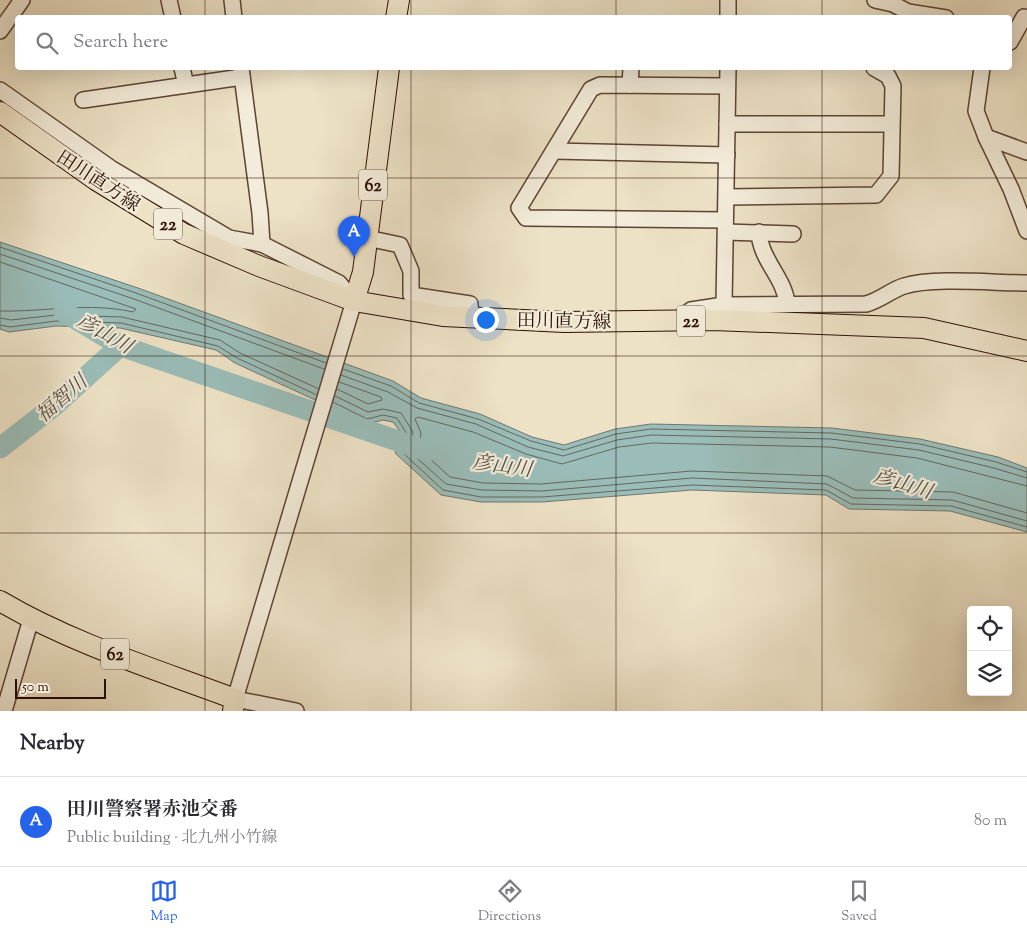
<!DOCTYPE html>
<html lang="en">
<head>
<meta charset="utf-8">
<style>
	:root { --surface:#fff; --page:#f2f2f3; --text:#2b2b33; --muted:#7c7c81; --line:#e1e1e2; --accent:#2563eb }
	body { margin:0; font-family:"Sorts Mill Goudy","Noto Serif JP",serif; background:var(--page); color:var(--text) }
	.controls { position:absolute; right:15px; bottom:15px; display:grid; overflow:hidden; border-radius:5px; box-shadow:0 5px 20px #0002 }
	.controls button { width:45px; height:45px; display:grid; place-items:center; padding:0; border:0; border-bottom:1px solid var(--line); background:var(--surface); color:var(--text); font:25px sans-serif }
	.scale { position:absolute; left:15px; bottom:12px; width:91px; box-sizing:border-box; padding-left:5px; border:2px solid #2d0e02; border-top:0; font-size:14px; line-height:18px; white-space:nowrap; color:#2d0e02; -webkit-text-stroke:4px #f3ecda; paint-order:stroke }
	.you { position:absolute; left:485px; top:319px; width:18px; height:18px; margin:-12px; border:4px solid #fff; border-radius:50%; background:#1a73e8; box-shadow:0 0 0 8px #1a73e833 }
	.badge { display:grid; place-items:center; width:32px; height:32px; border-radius:50%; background:var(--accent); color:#fff; font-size:16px; font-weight:700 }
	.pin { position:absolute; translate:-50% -41px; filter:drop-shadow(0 1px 2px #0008) }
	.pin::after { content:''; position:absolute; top:26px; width:18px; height:15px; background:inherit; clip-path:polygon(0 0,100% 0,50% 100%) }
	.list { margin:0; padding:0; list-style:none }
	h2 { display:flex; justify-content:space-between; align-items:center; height:65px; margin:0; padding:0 20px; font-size:21px }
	h2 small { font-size:16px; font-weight:400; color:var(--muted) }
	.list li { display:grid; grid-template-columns:32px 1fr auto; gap:15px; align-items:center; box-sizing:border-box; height:90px; padding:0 20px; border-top:1px solid var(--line) }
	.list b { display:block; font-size:19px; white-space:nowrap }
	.list p { margin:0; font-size:16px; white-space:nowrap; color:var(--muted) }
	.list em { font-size:16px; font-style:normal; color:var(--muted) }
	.icon { flex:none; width:28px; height:28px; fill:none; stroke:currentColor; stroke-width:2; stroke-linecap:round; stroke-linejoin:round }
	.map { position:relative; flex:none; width:1027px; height:711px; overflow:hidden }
	.search { position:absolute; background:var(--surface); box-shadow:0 5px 20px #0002; left:15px; right:15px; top:15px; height:55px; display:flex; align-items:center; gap:12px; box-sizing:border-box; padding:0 18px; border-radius:5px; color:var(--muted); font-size:19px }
	.sheet { height:155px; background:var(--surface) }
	nav { display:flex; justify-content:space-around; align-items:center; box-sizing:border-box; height:70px; border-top:1px solid var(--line); background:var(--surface); font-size:14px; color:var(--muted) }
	nav a { display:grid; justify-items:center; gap:2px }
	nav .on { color:var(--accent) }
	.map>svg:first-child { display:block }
	.water { fill:#9abdb9; stroke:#6e7770 }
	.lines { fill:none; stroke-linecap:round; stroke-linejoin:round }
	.shore { stroke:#64665e; stroke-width:1 }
	.river { stroke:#9abdb9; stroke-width:21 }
	.minor-casing { stroke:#5d4333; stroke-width:18 }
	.major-casing { stroke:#2d0e02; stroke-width:22 }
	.minor { stroke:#f3ecda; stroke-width:15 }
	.major { stroke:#ede2c6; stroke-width:20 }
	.grid { fill:none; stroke:#2d0e02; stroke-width:1; stroke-opacity:0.55 }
	.labels { text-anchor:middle; stroke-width:4.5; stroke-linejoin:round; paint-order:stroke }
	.shield { fill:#f3ecda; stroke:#685143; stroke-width:1 }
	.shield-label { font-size:18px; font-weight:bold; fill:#2d0e02 }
	.street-label { font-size:19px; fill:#2d0e02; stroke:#f3ecda }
	.water-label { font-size:20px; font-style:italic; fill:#534b42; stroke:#f3ecda }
</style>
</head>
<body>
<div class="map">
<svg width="1027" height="711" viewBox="0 0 1027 711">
	<rect width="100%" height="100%" fill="#ede2c6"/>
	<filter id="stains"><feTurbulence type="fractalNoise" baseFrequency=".004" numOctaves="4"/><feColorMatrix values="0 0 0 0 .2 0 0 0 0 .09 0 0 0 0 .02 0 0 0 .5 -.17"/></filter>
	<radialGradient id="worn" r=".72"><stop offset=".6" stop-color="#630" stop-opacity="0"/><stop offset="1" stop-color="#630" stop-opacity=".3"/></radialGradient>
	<polygon class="water" points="0,242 138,288 393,381 421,398 480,414 532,437 564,445 615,429 651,424 832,428 920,439 998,457 1027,468 1027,532 950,511 849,509 826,495 692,490 542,502 481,502 441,495 395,453 402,434 393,422 383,420 367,424 235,363 216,350 120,328 56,326 9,332 0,329"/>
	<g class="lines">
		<g class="shore">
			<polyline points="0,247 136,293 326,363"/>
			<polyline points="0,254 134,299 324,369"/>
			<path d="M0 262 136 309 133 312C89 302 44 312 0 311"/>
			<polyline points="0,318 11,320 56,315 122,317 220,340 240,353 319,389"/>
			<polyline points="0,325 10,327 56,321 121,323 218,346 237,358 317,395"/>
			<polyline points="343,369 391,386 419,403 478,419 531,441 564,450 616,434 651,429 831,433 920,444 996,462 1027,472"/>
			<polyline points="341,375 388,392 417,408 476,424 528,447 563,456 617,440 651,435 831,439 919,450 994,468 1027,478"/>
			<polyline points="337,389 368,404 382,400 381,397 339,382"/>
			<polyline points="335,396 368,412 383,409 401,413 413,432 409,451 446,484 482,490 542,491 692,478 827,484 853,498 952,500 1027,521"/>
			<polyline points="333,402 367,419 383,415 397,418 407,434 402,452 443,490 481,497 542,497 692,485 826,490 851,504 951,506 1027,527"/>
			<polyline points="1027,486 917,458 830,447 652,443 619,447 562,464 526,454 473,432 418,417 415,419 421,433 419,449 450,477 483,483 541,484 692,471 827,476 855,490 953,492 1027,513"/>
		</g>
		<g class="river">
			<polyline points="64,312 121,346 427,451"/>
			<polyline points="0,448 54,406 120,346"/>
		</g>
		<defs>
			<g id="minor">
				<polyline points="169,0 173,18"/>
				<polyline points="232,0 234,18"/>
				<polyline points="728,0 728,18"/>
				<polyline points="875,0 893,4 908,12 946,18"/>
				<polyline points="0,31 22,0"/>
				<polyline points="1010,42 1024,17"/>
				<polyline points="182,68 186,85"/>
				<polyline points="241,68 260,213 262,244"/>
				<polyline points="982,68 976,111 986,137 1027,152"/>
				<polyline points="630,85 631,68"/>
				<polyline points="0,90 112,169 229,238 262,244 339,283 354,301 235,699 296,711"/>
				<polyline points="83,100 242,77"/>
				<polyline points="727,124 891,124"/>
				<polyline points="986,137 1011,189 1027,231"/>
				<polyline points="554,151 727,155"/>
				<polyline points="727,197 876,195 891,176 893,86 888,76 874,68"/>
				<polyline points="725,220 526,218 519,208 591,89 600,85 727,86"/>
				<polyline points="726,232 793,234"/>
				<path d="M759 232C760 260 785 278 787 304"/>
				<polyline points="367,238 400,245 411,271 411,295 470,304 471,317"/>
				<polyline points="724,305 728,68"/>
				<path d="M676 321 691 310 724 305 866 304C881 300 891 290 904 286 934 277 994 283 1027 283"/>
				<polyline points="4,711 31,619"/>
			</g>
			<g id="major">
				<polyline points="396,18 399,0"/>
				<polyline points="0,112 96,180 184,234 259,266 354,301 443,316 564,322 713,320 924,328 1027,351"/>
				<polyline points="354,301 363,272 389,68"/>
				<path d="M0 601C73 644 155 669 235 699L233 711"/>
			</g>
		</defs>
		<use href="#minor" class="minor-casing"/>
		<use href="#major" class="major-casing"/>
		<use href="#minor" class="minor"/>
		<use href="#major" class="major"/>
	</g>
	<path class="grid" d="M205 0V18M411 0V18M616 0V18M822 0V18M205 68V711M411 68V711M616 68V711M822 68V711M0 178H1027M0 356H1027M0 533H1027"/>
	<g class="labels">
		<g class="shield">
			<rect x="359" y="169.5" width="28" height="31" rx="4"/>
			<rect x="154" y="208.5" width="28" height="31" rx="4"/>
			<rect x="677" y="305.5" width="28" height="31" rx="4"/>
			<rect x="101" y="638.5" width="28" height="31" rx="4"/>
		</g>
		<g class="shield-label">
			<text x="373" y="191">62</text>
			<text x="168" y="230">22</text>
			<text x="691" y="327">22</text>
			<text x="115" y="660">62</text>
		</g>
		<g class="street-label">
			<text transform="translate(99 180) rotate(33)" y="7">田川直方線</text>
			<text transform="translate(564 320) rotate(1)" y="7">田川直方線</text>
		</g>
		<g class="water-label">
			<text transform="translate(105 333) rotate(29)" y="7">彦山川</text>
			<text transform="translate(61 398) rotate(-41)" y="7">福智川</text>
			<text transform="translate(502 465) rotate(8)" y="7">彦山川</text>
			<text transform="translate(903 483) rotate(17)" y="7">彦山川</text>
		</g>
	</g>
	<rect width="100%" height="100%" filter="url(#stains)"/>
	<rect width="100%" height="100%" fill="url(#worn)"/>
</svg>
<div class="controls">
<button><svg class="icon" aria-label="locate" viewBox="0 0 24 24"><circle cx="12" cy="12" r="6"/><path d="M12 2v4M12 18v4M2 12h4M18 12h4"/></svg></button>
<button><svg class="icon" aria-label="layers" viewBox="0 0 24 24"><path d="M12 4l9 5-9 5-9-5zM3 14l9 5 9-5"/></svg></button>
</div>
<div class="scale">50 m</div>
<div class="you"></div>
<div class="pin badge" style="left:354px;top:257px">A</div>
<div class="search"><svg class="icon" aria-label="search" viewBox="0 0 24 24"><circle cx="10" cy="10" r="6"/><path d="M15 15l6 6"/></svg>Search here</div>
</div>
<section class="sheet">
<h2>Nearby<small></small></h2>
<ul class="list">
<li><span class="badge">A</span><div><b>田川警察署赤池交番</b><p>Public building · 北九州小竹線</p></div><em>80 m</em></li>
</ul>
</section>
<nav>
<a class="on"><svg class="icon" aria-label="map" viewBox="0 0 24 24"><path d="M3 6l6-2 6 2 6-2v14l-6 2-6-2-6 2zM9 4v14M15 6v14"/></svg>Map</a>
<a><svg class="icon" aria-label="directions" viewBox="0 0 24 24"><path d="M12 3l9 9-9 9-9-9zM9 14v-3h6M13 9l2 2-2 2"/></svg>Directions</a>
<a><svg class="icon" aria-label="saved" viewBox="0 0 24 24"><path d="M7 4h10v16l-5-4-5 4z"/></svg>Saved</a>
</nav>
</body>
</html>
